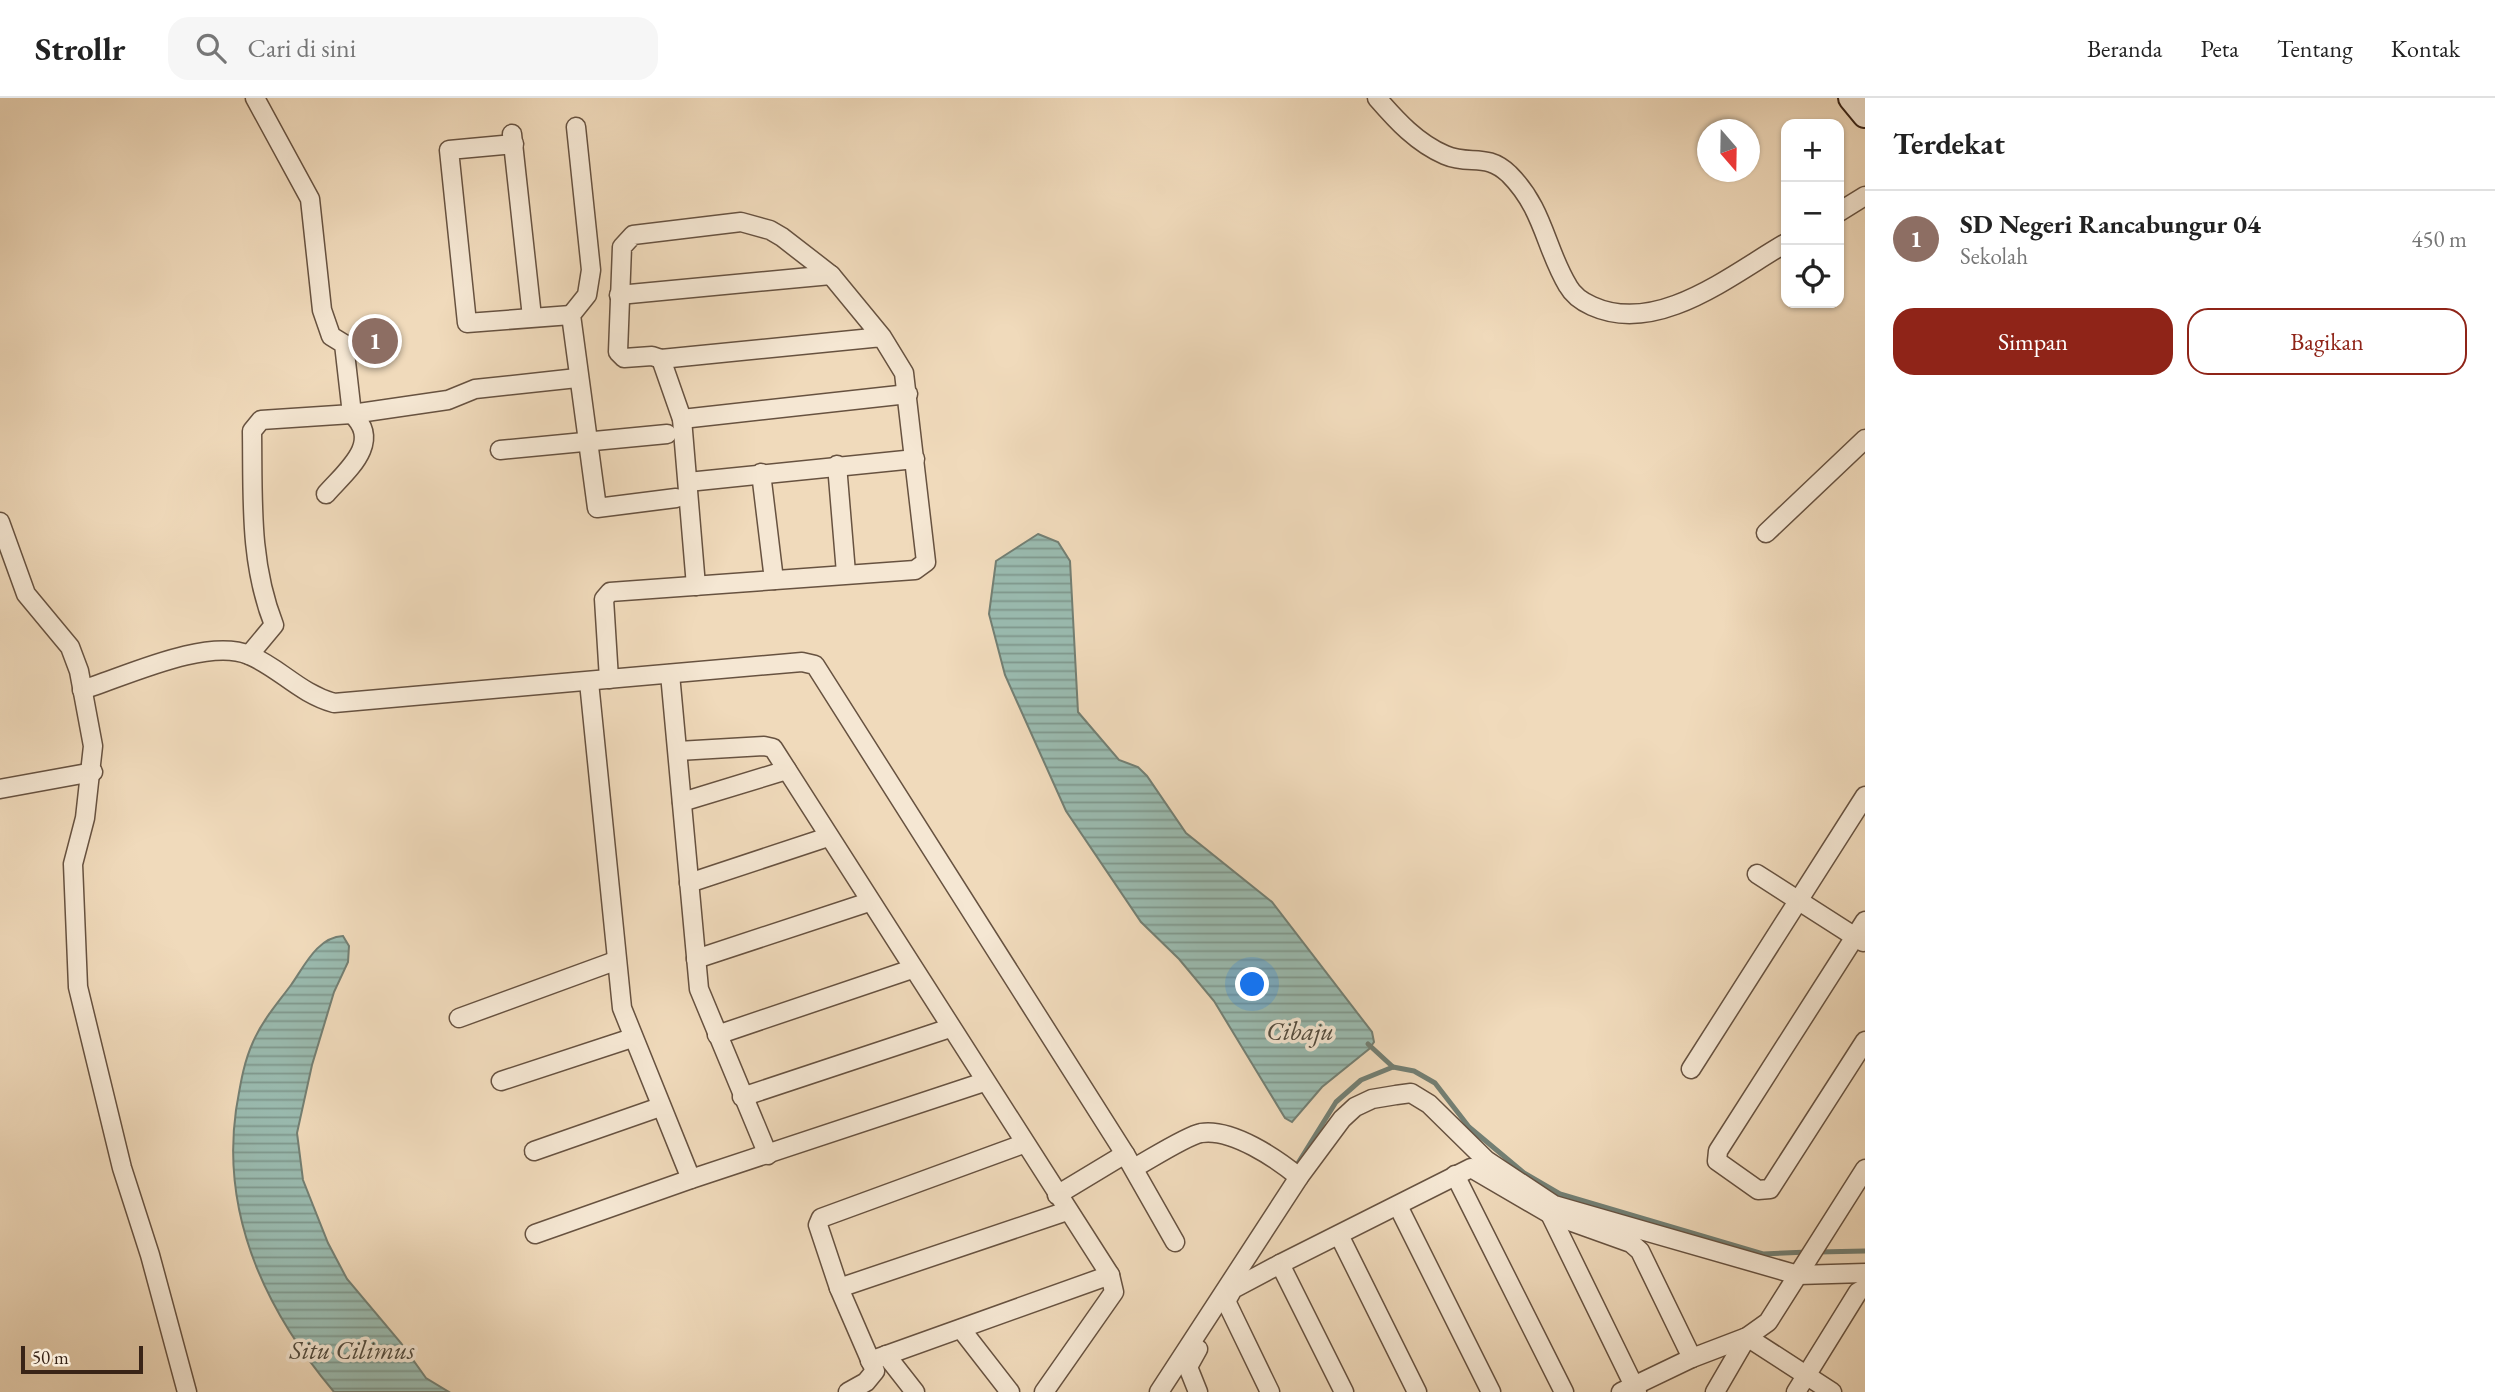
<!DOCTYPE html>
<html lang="id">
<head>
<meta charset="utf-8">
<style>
	:root { --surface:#fff; --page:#f6f6f6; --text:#222; --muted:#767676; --line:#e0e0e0; --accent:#8f2418 }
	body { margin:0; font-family:"EB Garamond",serif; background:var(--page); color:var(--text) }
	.controls { position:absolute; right:21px; top:21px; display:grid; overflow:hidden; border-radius:14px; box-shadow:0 2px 5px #0004 }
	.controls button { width:63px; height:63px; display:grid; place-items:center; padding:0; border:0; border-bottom:2px solid var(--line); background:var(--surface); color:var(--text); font:35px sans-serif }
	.compass { position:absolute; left:1697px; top:21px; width:63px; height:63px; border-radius:50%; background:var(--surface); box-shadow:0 2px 5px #0004; rotate:160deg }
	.scale { position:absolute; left:21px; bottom:18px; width:122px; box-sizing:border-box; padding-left:7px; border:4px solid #392417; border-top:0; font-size:19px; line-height:24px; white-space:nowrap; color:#392417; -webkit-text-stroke:5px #f5e7d3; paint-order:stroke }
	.you { position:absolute; left:1253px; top:887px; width:24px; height:24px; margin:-18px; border:5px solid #fff; border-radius:50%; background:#1a73e8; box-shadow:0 0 0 10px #1a73e833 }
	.badge { display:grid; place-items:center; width:46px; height:46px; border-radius:50%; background:var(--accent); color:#fff; font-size:23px; font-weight:700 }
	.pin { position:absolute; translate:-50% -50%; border:4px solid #fff; box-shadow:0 2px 7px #0006 }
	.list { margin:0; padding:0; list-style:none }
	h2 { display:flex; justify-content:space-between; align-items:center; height:91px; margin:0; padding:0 28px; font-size:30px }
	h2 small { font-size:23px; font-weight:400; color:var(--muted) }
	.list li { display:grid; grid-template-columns:46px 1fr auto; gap:21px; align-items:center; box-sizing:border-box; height:98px; padding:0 28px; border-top:2px solid var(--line) }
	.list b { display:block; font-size:26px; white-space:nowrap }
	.list p { margin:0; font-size:23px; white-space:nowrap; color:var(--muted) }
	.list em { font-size:23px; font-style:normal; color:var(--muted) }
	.actions { display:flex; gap:14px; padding:21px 28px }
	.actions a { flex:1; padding:16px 0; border:2px solid var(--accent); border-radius:21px; text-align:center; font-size:24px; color:var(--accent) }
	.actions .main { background:var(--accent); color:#fff }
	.icon { flex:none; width:38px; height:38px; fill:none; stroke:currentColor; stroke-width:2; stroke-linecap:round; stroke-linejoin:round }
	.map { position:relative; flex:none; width:1865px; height:1294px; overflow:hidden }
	header { display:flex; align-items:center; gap:42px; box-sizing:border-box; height:98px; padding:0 35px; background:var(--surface); border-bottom:2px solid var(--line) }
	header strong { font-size:33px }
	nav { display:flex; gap:38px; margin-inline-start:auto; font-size:24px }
	.search { width:490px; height:63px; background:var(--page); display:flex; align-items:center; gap:18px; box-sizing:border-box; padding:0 24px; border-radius:21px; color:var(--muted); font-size:26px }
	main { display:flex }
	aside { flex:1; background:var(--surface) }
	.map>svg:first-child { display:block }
	.water { fill:url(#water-rules); stroke:#737f73; stroke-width:2 }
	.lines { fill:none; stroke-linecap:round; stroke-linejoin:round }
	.stream { stroke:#737f73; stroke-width:5 }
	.minor-casing { stroke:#675240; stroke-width:21 }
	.secondary-casing { stroke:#392417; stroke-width:28 }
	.minor { stroke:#f5e7d3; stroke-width:18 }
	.secondary { stroke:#f5e7d3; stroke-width:24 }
	.labels { text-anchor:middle; stroke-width:7; stroke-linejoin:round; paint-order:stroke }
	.water-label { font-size:26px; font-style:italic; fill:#514a3d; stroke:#f5e7d3 }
</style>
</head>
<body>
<header>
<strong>Strollr</strong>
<div class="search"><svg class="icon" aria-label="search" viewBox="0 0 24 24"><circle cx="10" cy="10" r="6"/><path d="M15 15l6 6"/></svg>Cari di sini</div>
<nav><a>Beranda</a><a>Peta</a><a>Tentang</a><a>Kontak</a></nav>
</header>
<main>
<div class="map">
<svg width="1865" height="1294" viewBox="0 0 1865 1294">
	<defs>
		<pattern id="water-rules" width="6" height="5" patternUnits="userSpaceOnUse" patternTransform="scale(1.75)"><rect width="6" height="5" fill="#9abbb0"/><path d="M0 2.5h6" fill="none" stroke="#7f988e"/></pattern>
	</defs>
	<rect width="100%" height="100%" fill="#f0dabb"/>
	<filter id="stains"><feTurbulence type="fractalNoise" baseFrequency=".00286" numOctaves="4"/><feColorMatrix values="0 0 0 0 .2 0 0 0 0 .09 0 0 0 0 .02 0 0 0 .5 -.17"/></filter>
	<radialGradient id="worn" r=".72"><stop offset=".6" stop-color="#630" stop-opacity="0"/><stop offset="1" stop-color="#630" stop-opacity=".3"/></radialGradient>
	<g class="water">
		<polygon points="1038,436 1058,444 1070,463 1078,614 1119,662 1138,669 1147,678 1186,735 1272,804 1372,934 1374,944 1369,951 1322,989 1292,1024 1285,1020 1214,903 1179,861 1141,824 1066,713 1005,577 989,516 996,463"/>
		<path d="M343 838 349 848 348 864 334 894 312 967 297 1035 303 1082 328 1145 347 1181 401 1245 426 1280 449 1294H334C266 1213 221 1119 236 1012 240 989 243 966 253 944 262 923 277 906 291 887 304 869 317 839 343 838Z"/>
	</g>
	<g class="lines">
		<g class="stream">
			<polyline points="1368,946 1393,969"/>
			<polyline points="1295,1070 1336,1004 1361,982 1393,969 1414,973 1435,985 1469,1029 1524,1075 1560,1096 1763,1156 1808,1154"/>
			<polyline points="1818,1154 1865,1153"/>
		</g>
		<defs>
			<g id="minor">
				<path d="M1377 0C1397 23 1417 45 1445 57 1470 68 1486 54 1509 76 1544 111 1545 150 1568 188 1573 197 1583 204 1592 208 1658 238 1732 176 1786 145"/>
				<polyline points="576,29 591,172 587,197 571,217 597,410 676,400"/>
				<polyline points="512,36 532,219"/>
				<polyline points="514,46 449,52 467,225 571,217"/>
				<polyline points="1839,114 1865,98"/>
				<polyline points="619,197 831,177"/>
				<polyline points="661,261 682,321 696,488"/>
				<polyline points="352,316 448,302 475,291 577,280"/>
				<polyline points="682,321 908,296"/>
				<polyline points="500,352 667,336"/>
				<polyline points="837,367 846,475"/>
				<polyline points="761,375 774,482"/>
				<polyline points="688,384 915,361"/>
				<path d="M326 396C346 373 383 345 352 316"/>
				<polyline points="0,424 26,496 70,549 79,573 93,648 85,720 73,766 78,889 122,1070 150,1157 187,1294"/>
				<polyline points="1766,435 1865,341"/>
				<path d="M249 557 274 527C249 464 253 400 252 333L261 322 352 316 344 246 331 238 322 212 310 101 255 0"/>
				<polyline points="670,576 699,891 768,1057"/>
				<polyline points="609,581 604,501 610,494 915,472 926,464 904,275 882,239 831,177 782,139 770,132 741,124 633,137 622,149 618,254 624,260 652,258 661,261 882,239"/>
				<polyline points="589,584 622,910 691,1081"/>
				<path d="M82 592C124 579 207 539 249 557 280 570 299 595 334 605L802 564 815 567 1125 1056 1175 1144"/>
				<polyline points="678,653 764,648 773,650 1110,1177 1114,1194 1044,1294"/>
				<polyline points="0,691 93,674"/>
				<polyline points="682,704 787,672"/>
				<polyline points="1757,776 1863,844"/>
				<polyline points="689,785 828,739"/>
				<polyline points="1865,823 1718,1053 1717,1063 1758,1092 1770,1091 1865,943"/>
				<polyline points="696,861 869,804"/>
				<polyline points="459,920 615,863"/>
				<polyline points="717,937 912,871"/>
				<polyline points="1691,971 1865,698"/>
				<polyline points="501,983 632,940"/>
				<polyline points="742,999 950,930"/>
				<polyline points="534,1053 660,1009"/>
				<path d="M1134 1070C1149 1062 1186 1038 1201 1035 1232 1030 1277 1061 1299 1079"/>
				<polyline points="1455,1077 1564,1294"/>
				<polyline points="1057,1097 1125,1056"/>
				<polyline points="1398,1108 1491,1294"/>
				<polyline points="1550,1116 1637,1294"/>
				<polyline points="535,1136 691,1081 984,984"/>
				<polyline points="1339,1137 1417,1294"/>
				<polyline points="1280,1166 1471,1070 1550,1116 1631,1145 1640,1153 1692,1260"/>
				<polyline points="839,1190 1067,1113"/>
				<polyline points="1228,1200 1233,1191 1280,1166 1344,1294"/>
				<polyline points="1226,1203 1270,1294"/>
				<polyline points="961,1231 1010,1294"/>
				<polyline points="886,1257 915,1294"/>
				<polyline points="870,1263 1110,1177"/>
				<polyline points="848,1294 866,1284 875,1273 839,1190 818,1127 821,1120 1023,1046"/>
				<polyline points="1159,1294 1299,1079 1342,1021 1355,1009 1372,1001 1396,997 1411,995 1429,1006 1486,1062 1554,1107 1798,1177 1865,1175"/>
				<polyline points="1198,1294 1188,1269 1198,1251"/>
				<polyline points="1621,1294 1692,1260 1747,1239 1768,1224 1865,1071"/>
				<polyline points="1715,1294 1747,1239 1832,1294"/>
				<polyline points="1796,1294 1858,1194 1865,1190"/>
			</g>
			<polyline id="secondary" points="1851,0 1865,17"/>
		</defs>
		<use href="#minor" class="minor-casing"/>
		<use href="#secondary" class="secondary-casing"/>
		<use href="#minor" class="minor"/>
		<use href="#secondary" class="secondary"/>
	</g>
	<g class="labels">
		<g class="water-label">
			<text x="1300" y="942">Cibaju</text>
			<text x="352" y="1261">Situ Cilimus</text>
		</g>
	</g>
	<rect width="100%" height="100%" filter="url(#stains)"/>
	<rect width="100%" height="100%" fill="url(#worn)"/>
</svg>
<div class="controls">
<button>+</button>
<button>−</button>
<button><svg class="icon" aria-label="locate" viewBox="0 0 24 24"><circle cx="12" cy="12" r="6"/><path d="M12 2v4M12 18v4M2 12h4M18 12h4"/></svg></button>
</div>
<svg class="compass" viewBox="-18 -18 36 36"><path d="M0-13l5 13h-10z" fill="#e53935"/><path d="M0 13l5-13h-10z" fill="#767676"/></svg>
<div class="scale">50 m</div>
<div class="you"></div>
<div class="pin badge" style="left:375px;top:243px;background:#8d6e63">1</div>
</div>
<aside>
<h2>Terdekat<small></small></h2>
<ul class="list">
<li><span class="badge" style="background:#8d6e63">1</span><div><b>SD Negeri Rancabungur 04</b><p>Sekolah</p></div><em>450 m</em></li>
</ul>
<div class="actions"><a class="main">Simpan</a><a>Bagikan</a></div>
</aside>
</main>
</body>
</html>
